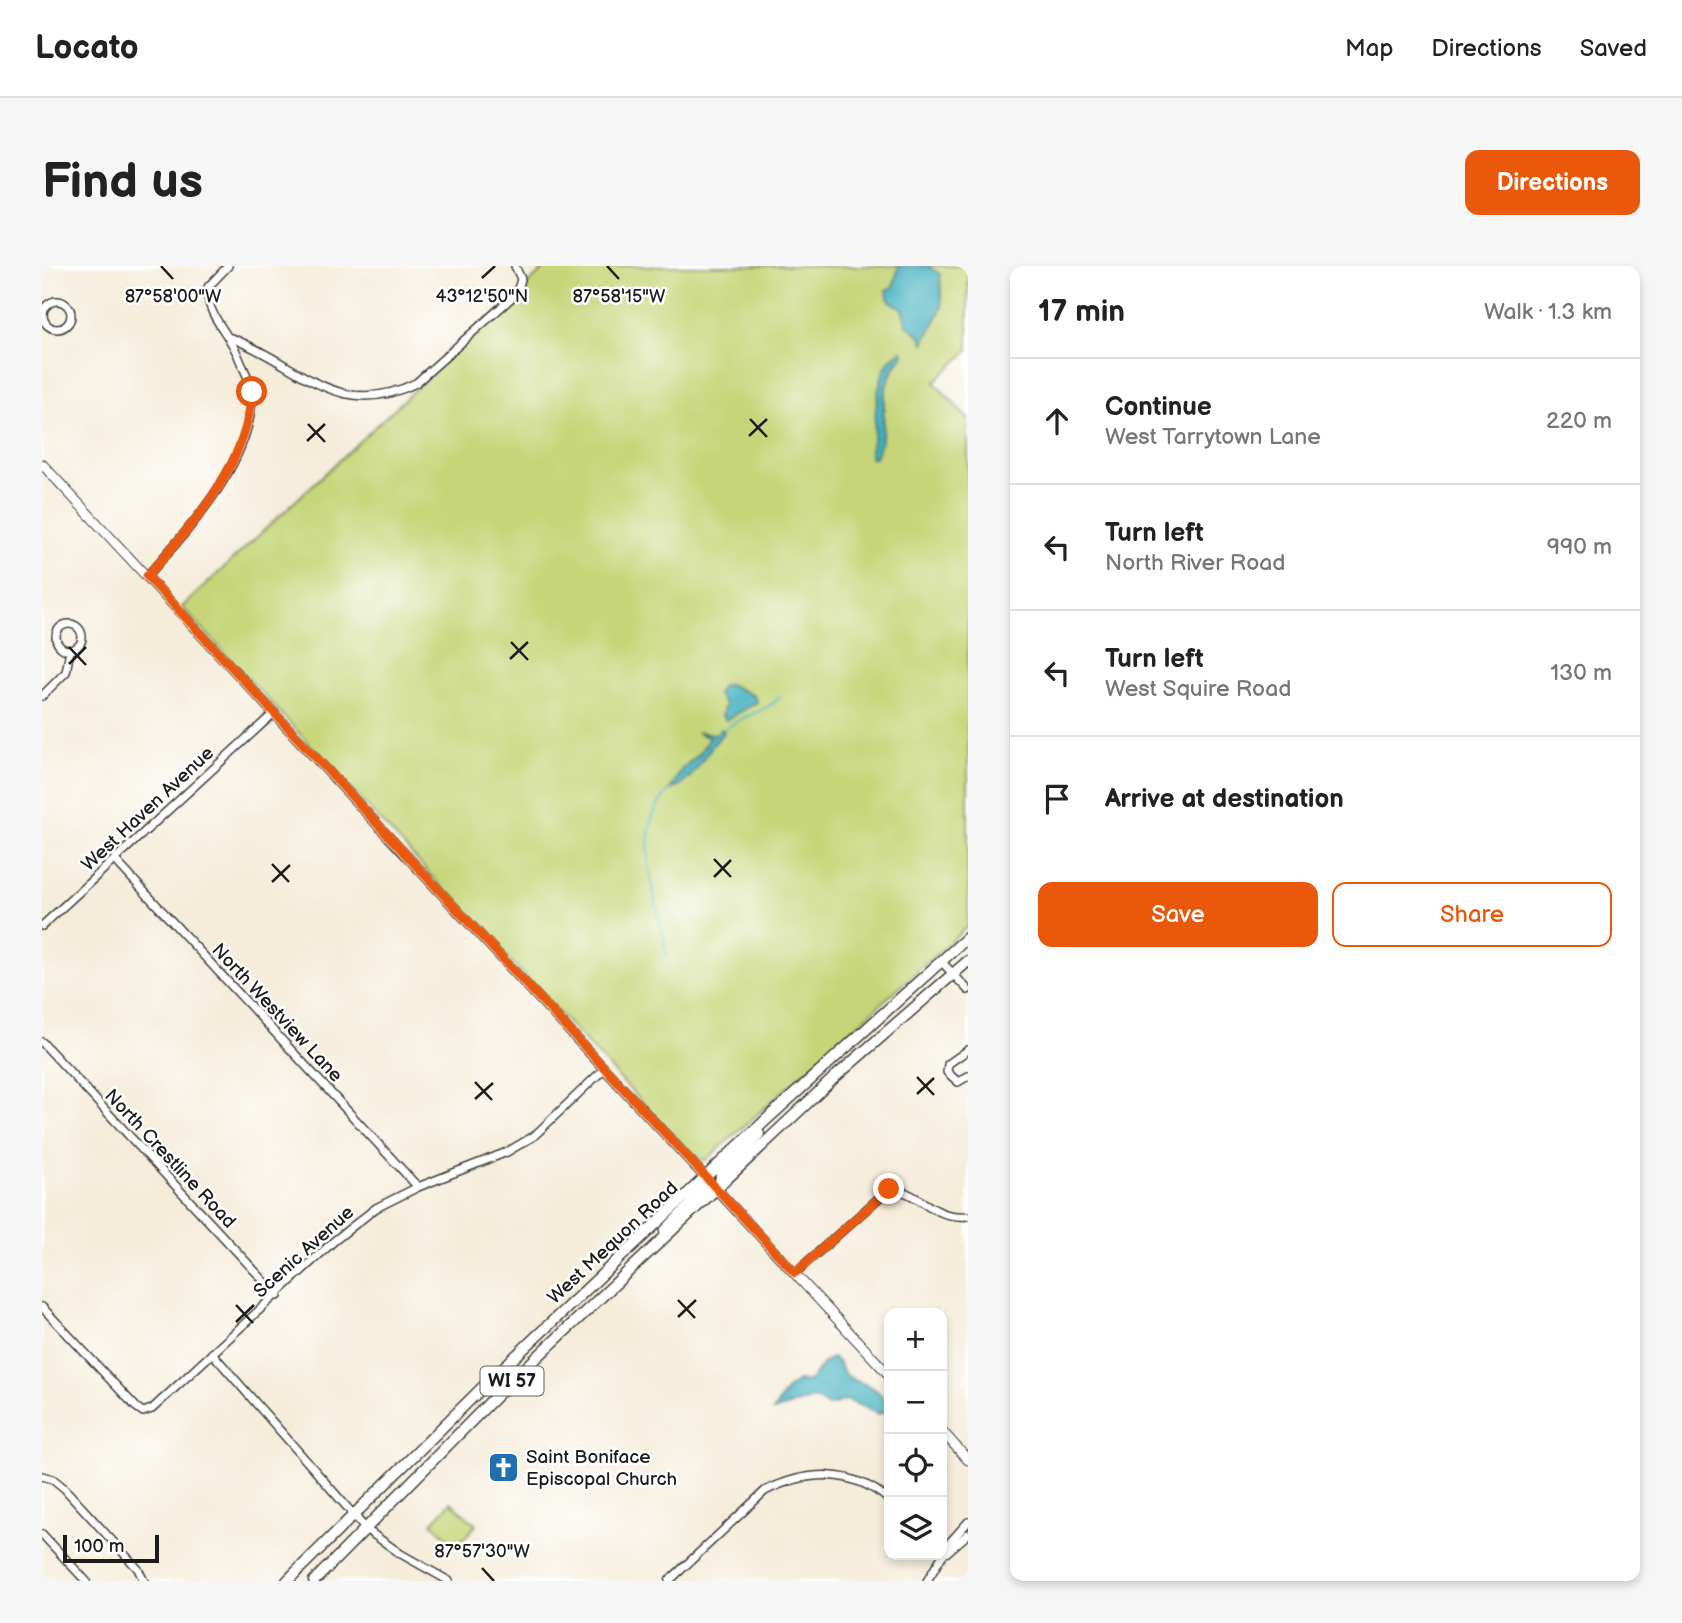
<!DOCTYPE html>
<html lang="en">
<head>
<meta charset="utf-8">
<style>
	:root { --surface:#fff; --page:#f6f6f6; --text:#222; --muted:#767676; --line:#e0e0e0; --accent:#ea580c }
	body { margin:0; font-family:"Balsamiq Sans",sans-serif; background:var(--page); color:var(--text) }
	.controls { position:absolute; right:21px; bottom:21px; display:grid; overflow:hidden; border-radius:14px; box-shadow:0 4px 10px #0003 }
	.controls button { width:63px; height:63px; display:grid; place-items:center; padding:0; border:0; border-bottom:2px solid var(--line); background:var(--surface); color:var(--text); font:35px sans-serif }
	.scale { position:absolute; left:21px; bottom:18px; width:96px; box-sizing:border-box; padding-left:7px; border:4px solid #1c1c1c; border-top:0; font-size:19px; line-height:24px; white-space:nowrap; color:#1c1c1c; -webkit-text-stroke:5px #fff; paint-order:stroke }
	.stop { position:absolute; width:21px; height:21px; margin:-16px; border:5px solid #ea580c; border-radius:50%; background:#fff }
	.stop.end { background:#ea580c; border-color:#fff; box-shadow:0 2px 7px #0008 }
	.list { margin:0; padding:0; list-style:none }
	h2 { display:flex; justify-content:space-between; align-items:center; height:91px; margin:0; padding:0 28px; font-size:30px }
	h2 small { font-size:23px; font-weight:400; color:var(--muted) }
	.list li { display:grid; grid-template-columns:46px 1fr auto; gap:21px; align-items:center; box-sizing:border-box; height:126px; padding:0 28px; border-top:2px solid var(--line) }
	.list b { display:block; font-size:26px; white-space:nowrap }
	.list p { margin:0; font-size:23px; white-space:nowrap; color:var(--muted) }
	.list em { font-size:23px; font-style:normal; color:var(--muted) }
	.actions { display:flex; gap:14px; padding:21px 28px }
	.actions a { flex:1; padding:16px 0; border:2px solid var(--accent); border-radius:14px; text-align:center; font-size:24px; color:var(--accent) }
	.actions .main { background:var(--accent); color:#fff }
	.icon { flex:none; width:38px; height:38px; fill:none; stroke:currentColor; stroke-width:2; stroke-linecap:round; stroke-linejoin:round }
	.map { position:relative; flex:none; width:926px; height:1315px; overflow:hidden; border-radius:14px }
	header { display:flex; align-items:center; gap:42px; box-sizing:border-box; height:98px; padding:0 35px; background:var(--surface); border-bottom:2px solid var(--line) }
	header strong { font-size:33px }
	nav { display:flex; gap:38px; margin-inline-start:auto; font-size:24px }
	.intro { display:flex; align-items:center; justify-content:space-between; box-sizing:border-box; height:168px; padding:0 42px }
	h1 { margin:0; font-size:49px }
	.button { padding:18px 32px; border-radius:14px; background:var(--accent); color:#fff; font-size:24px; font-weight:700 }
	main { display:flex; gap:42px; padding:0 42px }
	aside { flex:1; background:var(--surface); border-radius:14px; box-shadow:0 4px 10px #0003 }
	.map>svg:first-child { display:block }
	.green { fill:#c5d577; stroke:#70784a; stroke-width:2 }
	.water { fill:#41afbe; stroke:#2e666d; stroke-width:2 }
	.lines { fill:none; stroke-linecap:round; stroke-linejoin:round }
	.stream { stroke:#41afbe; stroke-width:2 }
	.minor-casing { stroke:#3d3b38; stroke-width:10 }
	.tertiary-casing { stroke:#3d3b38; stroke-width:11 }
	.primary-casing { stroke:#3d3b38; stroke-width:13 }
	.minor { stroke:#fff; stroke-width:7 }
	.tertiary { stroke:#fff; stroke-width:9 }
	.primary { stroke:#fff; stroke-width:10 }
	.route { stroke:#ea580c; stroke-width:9 }
	.ticks { fill:none; stroke:#1c1c1c; stroke-width:2.5 }
	.labels { text-anchor:middle; stroke-width:5; stroke-linejoin:round; paint-order:stroke }
	.shield { fill:#fff; stroke:#606060; stroke-width:2 }
	.shield-label { font-size:18px; font-weight:bold; fill:#1c1c1c }
	.street-label { font-size:19px; fill:#1c1c1c; stroke:#fff }
	.poi-label { font-size:19px; fill:#1c1c1c; stroke:#fff; text-anchor:start }
	.ticks-label { font-size:18px; text-anchor:middle; fill:#1c1c1c; stroke:#fff; stroke-width:5; stroke-linejoin:round; paint-order:stroke }
</style>
</head>
<body>
<header>
<strong>Locato</strong>
<nav><a>Map</a><a>Directions</a><a>Saved</a></nav>
</header>
<div class="intro"><h1>Find us</h1><a class="button">Directions</a></div>
<main>
<div class="map">
<svg width="926" height="1315" viewBox="0 0 926 1315">
	<rect width="100%" height="100%" fill="#fff"/>
	<filter id="ink" filterUnits="userSpaceOnUse"><feTurbulence type="fractalNoise" baseFrequency=".0143" numOctaves="2"/><feDisplacementMap in="SourceGraphic" scale="14" xChannelSelector="R" yChannelSelector="G"/><feConvolveMatrix kernelMatrix="1 2 1 2 8 2 1 2 1" color-interpolation-filters="sRGB"/></filter>
	<filter id="wash" filterUnits="userSpaceOnUse"><feTurbulence type="fractalNoise" baseFrequency=".00686" numOctaves="4" result="noise"/><feDisplacementMap in="SourceGraphic" scale="28" xChannelSelector="R" yChannelSelector="G"/><feGaussianBlur stdDeviation="1.57" result="paint"/><feColorMatrix in="noise" values="0 0 0 0 0 0 0 0 0 0 0 0 0 0 0 0 0 1.4 0 .05"/><feComposite in="paint" operator="in"/></filter>
	<g filter="url(#wash)">
		<rect width="100%" height="100%" fill="#f5ecda"/>
		<g class="green">
			<polygon points="505,0 926,0 926,85 892,116 926,153 926,660 663,895 645,883 605,842 140,341"/>
			<polygon points="409,1236 434,1259 415,1280 390,1257"/>
		</g>
		<g class="water">
			<polygon points="857,0 885,0 898,8 900,41 882,77 879,70 865,59 861,43 847,34 844,24 851,21"/>
			<path d="M860 85 862 88C828 128 852 154 833 191L829 192C825 184 832 176 832 166 834 143 835 94 860 85Z"/>
			<polygon points="687,418 712,430 715,436 684,454 680,449 683,438 675,428 680,420"/>
			<path d="M680 463 682 467C663 483 653 517 628 524L640 503 657 488 667 472 655 466 673 468Z"/>
			<path d="M790 1092C800 1095 797 1103 804 1109 823 1122 830 1114 847 1139L845 1145 837 1148 805 1134 786 1140 772 1132 731 1145 745 1123 756 1115C777 1119 773 1096 790 1092Z"/>
		</g>
		<g class="lines">
			<g class="stream">
				<path d="M682 464C698 449 724 447 738 431"/>
				<path d="M625 692C619 642 584 565 628 524"/>
			</g>
		</g>
	</g>
	<g filter="url(#ink)">
		<g class="lines">
			<defs>
				<g id="minor">
					<circle cx="15" cy="49" r="14"/>
					<path d="M189 72C257 97 295 156 374 117L475 27 479 13 473 0"/>
					<path d="M105 310C147 263 211 195 210 127 210 116 201 103 197 92 186 64 164 51 166 21L186 0"/>
					<circle cx="27" cy="371" r="13"/>
					<polyline points="0,430 24,406 28,384"/>
					<polyline points="73,594 376,921"/>
					<polyline points="0,660 232,447"/>
					<polyline points="899,695 926,724"/>
					<polyline points="0,776 236,1030"/>
					<polyline points="926,784 906,798 905,806 916,816 926,810"/>
					<path d="M753 1007 847 923C880 925 887 953 926 950"/>
					<polyline points="0,1041 94,1141 101,1146 110,1143 292,975 334,942 376,921 465,886 492,870 562,803"/>
					<polyline points="170,1087 325,1264 359,1288 407,1315"/>
					<polyline points="0,1210 11,1213 22,1222 96,1303 102,1315"/>
					<polyline points="0,1268 44,1315"/>
					<polyline points="904,1287 926,1268"/>
					<path d="M627 1315 723 1225C765 1204 810 1202 847 1234"/>
					<polyline points="885,1315 909,1275 926,1256"/>
				</g>
				<g id="tertiary">
					<polyline points="0,198 847,1109"/>
					<polyline points="900,1165 926,1194"/>
				</g>
				<g id="primary">
					<polyline points="677,923 679,909 717,868"/>
					<polyline points="623,965 661,926 665,911"/>
					<polyline points="245,1315 443,1119 725,853 926,671"/>
					<polyline points="272,1315 457,1127 793,811 926,695"/>
				</g>
			</defs>
			<use href="#minor" class="minor-casing"/>
			<use href="#tertiary" class="tertiary-casing"/>
			<use href="#primary" class="primary-casing"/>
			<use href="#minor" class="minor"/>
			<use href="#tertiary" class="tertiary"/>
			<use href="#primary" class="primary"/>
		</g>
	</g>
	<g class="lines" filter="url(#ink)">
		<path class="route" d="M210 126C205 200 152 257 105 310L753 1007 847 923"/>
	</g>
	<path class="ticks" d="M119 0 131 13M565 0 577 13M440 12 453 0M708 153 725 171M266 158 283 176M707 170 725 153M265 175 283 158M469 376 486 394M27 381 44 399M468 393 486 376M27 398 44 381M672 593 689 611M230 598 247 616M672 611 689 594M230 616 248 599M875 811 892 829M433 816 450 834M875 828 892 812M433 833 451 817M636 1034 653 1052M194 1039 211 1057M636 1051 654 1034M194 1056 212 1039M440 1302 452 1315"/>
	<defs>
		<symbol id="church-square" viewBox="-11 -11 22 22"><rect x="-9" y="-9" width="18" height="18" rx="4" fill="#1f6fb2" stroke="#fff"/><path d="M-1.2-6h2.4v3.5h3.3v2.4h-3.3V6h-2.4V-.1h-3.3v-2.4h3.3Z" fill="#fff"/></symbol>
	</defs>
	<g fill-rule="evenodd">
		<use href="#church-square" x="444" y="1184" width="35" height="35"/>
	</g>
	<g class="labels">
		<rect class="shield" x="438.5" y="1100.5" width="63" height="29" rx="5"/>
		<g class="shield-label">
			<text x="470" y="1121">WI 57</text>
		</g>
		<g class="street-label">
			<text transform="translate(105 542) rotate(-43)" y="7">West Haven Avenue</text>
			<text transform="translate(236 746) rotate(47)" y="7">North Westview Lane</text>
			<text transform="translate(129 892) rotate(47)" y="7">North Crestline Road</text>
			<text transform="translate(570 976) rotate(-43)" y="7">West Mequon Road</text>
			<text transform="translate(261 985) rotate(-42)" y="7">Scenic Avenue</text>
		</g>
		<g class="poi-label">
			<text x="484" y="1197">Saint Boniface<tspan x="484" dy="22">Episcopal Church</tspan></text>
		</g>
	</g>
	<g class="ticks-label">
		<text x="440" y="36">43°12'50"N</text>
		<text x="131" y="36">87°58'00"W</text>
		<text x="577" y="36">87°58'15"W</text>
		<text x="440" y="1291">87°57'30"W</text>
	</g>
</svg>
<div class="controls">
<button>+</button>
<button>−</button>
<button><svg class="icon" aria-label="locate" viewBox="0 0 24 24"><circle cx="12" cy="12" r="6"/><path d="M12 2v4M12 18v4M2 12h4M18 12h4"/></svg></button>
<button><svg class="icon" aria-label="layers" viewBox="0 0 24 24"><path d="M12 4l9 5-9 5-9-5zM3 14l9 5 9-5"/></svg></button>
</div>
<div class="scale">100 m</div>
<div class="stop" style="left:210px;top:126px"></div>
<div class="stop end" style="left:847px;top:923px"></div>
</div>
<aside>
<h2>17 min<small>Walk · 1.3 km</small></h2>
<ul class="list">
<li><svg class="icon" aria-label="ahead" viewBox="0 0 24 24"><path d="M12 20V5M6 11l6-6 6 6"/></svg><div><b>Continue</b><p>West Tarrytown Lane</p></div><em>220 m</em></li>
<li><svg class="icon" aria-label="left" viewBox="0 0 24 24"><path d="M17 20v-9H6M10 6l-5 5 5 5"/></svg><div><b>Turn left</b><p>North River Road</p></div><em>990 m</em></li>
<li><svg class="icon" aria-label="left" viewBox="0 0 24 24"><path d="M17 20v-9H6M10 6l-5 5 5 5"/></svg><div><b>Turn left</b><p>West Squire Road</p></div><em>130 m</em></li>
<li><svg class="icon" aria-label="arrive" viewBox="0 0 24 24"><path d="M6 21V4h12l-3 4 3 4H6"/></svg><div><b>Arrive at destination</b></div></li>
</ul>
<div class="actions"><a class="main">Save</a><a>Share</a></div>
</aside>
</main>
</body>
</html>
